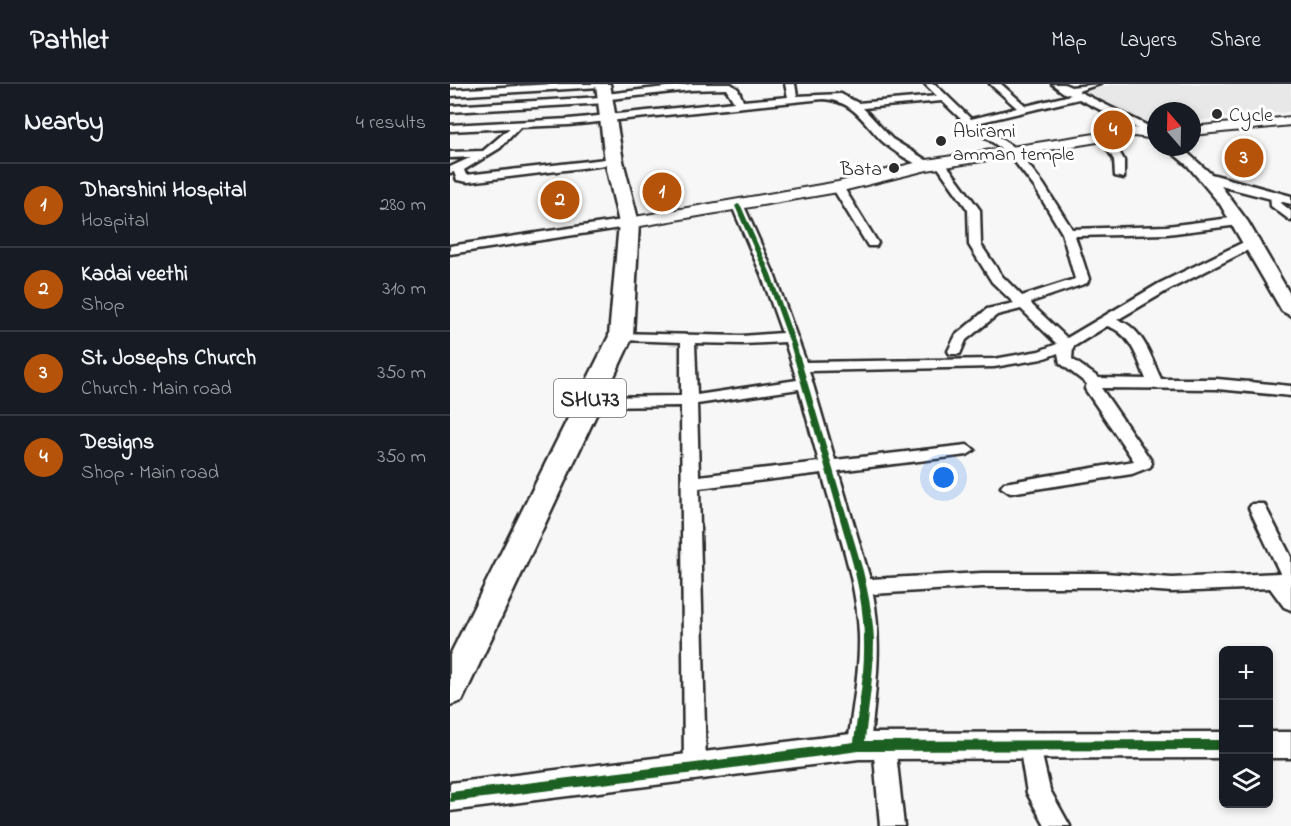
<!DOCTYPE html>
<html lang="en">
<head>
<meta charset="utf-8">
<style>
	:root { --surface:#171b24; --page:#20242c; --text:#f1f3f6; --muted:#9ea1a6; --line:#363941; --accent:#b45309 }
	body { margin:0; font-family:"Indie Flower",sans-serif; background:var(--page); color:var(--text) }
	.controls { position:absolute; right:18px; bottom:18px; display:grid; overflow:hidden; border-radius:9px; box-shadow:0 3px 9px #0003 }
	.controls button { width:54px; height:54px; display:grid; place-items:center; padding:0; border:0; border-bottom:2px solid var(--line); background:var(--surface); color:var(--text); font:30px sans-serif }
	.compass { position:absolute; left:697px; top:18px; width:54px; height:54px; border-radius:50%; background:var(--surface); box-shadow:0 3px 9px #0003; rotate:340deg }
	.you { position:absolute; left:494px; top:394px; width:21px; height:21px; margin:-15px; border:4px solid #fff; border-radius:50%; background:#1a73e8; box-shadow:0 0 0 9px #1a73e833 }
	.badge { display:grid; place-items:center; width:39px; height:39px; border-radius:50%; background:var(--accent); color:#fff; font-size:20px; font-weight:700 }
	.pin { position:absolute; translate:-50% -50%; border:3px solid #fff; box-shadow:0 2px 6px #0006 }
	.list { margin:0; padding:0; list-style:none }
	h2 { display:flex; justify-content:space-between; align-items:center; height:78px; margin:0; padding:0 24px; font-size:26px }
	h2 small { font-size:20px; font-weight:400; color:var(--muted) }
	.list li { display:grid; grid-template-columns:39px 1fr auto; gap:18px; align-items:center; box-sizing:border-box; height:84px; padding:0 24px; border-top:2px solid var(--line) }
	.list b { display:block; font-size:22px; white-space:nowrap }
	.list p { margin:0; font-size:20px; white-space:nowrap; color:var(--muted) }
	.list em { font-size:20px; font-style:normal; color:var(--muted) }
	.icon { flex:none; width:33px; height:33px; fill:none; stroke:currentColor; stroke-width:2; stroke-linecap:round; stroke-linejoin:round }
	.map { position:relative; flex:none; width:841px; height:742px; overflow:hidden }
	header { display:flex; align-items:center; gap:36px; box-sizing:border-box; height:84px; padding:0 30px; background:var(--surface); border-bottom:2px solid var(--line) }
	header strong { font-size:28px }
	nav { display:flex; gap:33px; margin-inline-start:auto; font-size:21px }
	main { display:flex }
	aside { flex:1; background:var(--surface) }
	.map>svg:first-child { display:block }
	.built { fill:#e8e8e8 }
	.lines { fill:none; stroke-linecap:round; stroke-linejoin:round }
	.minor-casing { stroke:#2b2b2b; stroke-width:5 }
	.tertiary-casing { stroke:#2b2b2b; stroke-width:5 }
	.secondary-casing { stroke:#2b2b2b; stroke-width:4 }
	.primary-casing { stroke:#2b2b2b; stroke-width:5 }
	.minor { fill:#fff; fill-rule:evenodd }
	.tertiary { fill:#fff; fill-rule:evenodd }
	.secondary { fill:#fff; fill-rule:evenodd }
	.primary { fill:#fff; fill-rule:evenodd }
	.cycleway-casing { stroke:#fff; stroke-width:3 }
	.cycleway { fill:#1b5e20; fill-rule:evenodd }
	.poi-dot { fill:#2b2b2b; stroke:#fff; stroke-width:2 }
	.labels { text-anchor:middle; stroke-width:6; stroke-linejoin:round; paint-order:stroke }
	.far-poi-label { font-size:20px; fill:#2b2b2b; stroke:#fff; text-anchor:start }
	.shield { fill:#fff; stroke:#6b6b6b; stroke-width:1.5 }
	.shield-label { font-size:22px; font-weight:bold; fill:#2b2b2b }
</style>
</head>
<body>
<header>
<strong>Pathlet</strong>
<nav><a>Map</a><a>Layers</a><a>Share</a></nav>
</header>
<main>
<aside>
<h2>Nearby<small>4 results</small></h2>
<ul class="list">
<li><span class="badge">1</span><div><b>Dharshini Hospital</b><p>Hospital</p></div><em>280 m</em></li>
<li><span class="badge">2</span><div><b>Kadai veethi</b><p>Shop</p></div><em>310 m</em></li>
<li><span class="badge">3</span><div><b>St. Josephs Church</b><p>Church · Main road</p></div><em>350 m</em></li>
<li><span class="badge">4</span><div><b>Designs</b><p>Shop · Main road</p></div><em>350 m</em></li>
</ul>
</aside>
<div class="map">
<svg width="841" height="742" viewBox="0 0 841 742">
	<rect width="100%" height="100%" fill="#f7f7f7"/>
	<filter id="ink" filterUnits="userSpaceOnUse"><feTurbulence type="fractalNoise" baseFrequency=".0167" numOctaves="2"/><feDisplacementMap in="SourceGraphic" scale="12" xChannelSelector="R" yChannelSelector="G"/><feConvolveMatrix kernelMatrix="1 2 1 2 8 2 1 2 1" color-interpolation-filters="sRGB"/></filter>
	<g filter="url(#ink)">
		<polygon class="built" points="664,0 841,0 841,28 742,37 742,27 706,27 706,41 698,42 631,9"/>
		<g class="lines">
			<defs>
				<g id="minor">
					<polygon points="104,0 155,0 150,3 0,12 0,6"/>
					<path d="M241 0H281L288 5 293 17 338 13 335 0H345L347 12 391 10 408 19 487 12 475 0H485L521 35 567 24 540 0H551L576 22 621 11 614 9 602 0H614L621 3 650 0 628 7 706 46V53L702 52 629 15 527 39 566 65 594 101 622 145 717 142 789 133 795 137 789 141 717 150 625 152 639 195 637 199 581 218 582 221 617 254 710 199 798 156H806V162L720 205 667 236C692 242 701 273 711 295H767L841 302V312L767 305 651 304 700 375 702 379 700 383 682 390 560 409 551 403 554 399 684 377 635 305 637 300 610 279 608 269 592 275 544 283 359 287 385 376 517 361 525 366 517 371 388 387 420 495 532 489H655L722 494 830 489 799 424 802 420H814L841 473V526L834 523 820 504 722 508 655 503H532L423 510C433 561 425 611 420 662L417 669 409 672 401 669 398 662C402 625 410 588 409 551 407 495 386 443 372 389L249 404 256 684 253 691 245 694 237 691 234 684 231 322 138 323 130 318 138 313 231 312V258L171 256 164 252 166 249 292 252 332 249 311 190 282 122 288 119 294 122 324 190 356 278 544 275 589 267 607 260 571 225 547 231 516 256 510 270H500L498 267 506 251 537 225 564 219 542 198 519 161 518 126 485 79 490 76 494 77 530 126 531 161 552 192 572 212 625 195 612 149 585 104 558 69 516 40 492 17 413 24 442 55 481 79V83L477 84C463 80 443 67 432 57 412 37 404 17 373 15L119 41 70 43 50 64 14 86 16 91 164 74 169 77 164 80 18 98 7 96 4 88 0 89V83L22 73 0 74V68L33 67 60 44 0 47V41L119 35 284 18 276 5 241 6 160 15 156 19 0 28V22L152 13 156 10ZM657 242C680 248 688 275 696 295L649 294 622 275 623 263ZM335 258 347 296 247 311 245 259 292 260ZM349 305 369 378 249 392 247 320Z"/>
					<polygon points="651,51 659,51 674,76 674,94 665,92 664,76 650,53"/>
					<polygon points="384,101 392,101 428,159 426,162 418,162 382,103"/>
					<polygon points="820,109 828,109 831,119 841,127 841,137 821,122"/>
					<polygon points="179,135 183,136 183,142 0,170 0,162"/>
					<polygon points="434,650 442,653 445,660 454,742 430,742 423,660 426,653"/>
					<polygon points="580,651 588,654 600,706 620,742 595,742 577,709 569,661 572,654"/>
				</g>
				<g id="tertiary">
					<polygon points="716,63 731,63 761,90 841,112 841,120 771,102 798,138 841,212 841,232 832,227 770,120 738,82"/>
					<polygon points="774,648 774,674 409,675 0,727 0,699 409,649"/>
					<rect x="818" y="648" width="23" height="26"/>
				</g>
				<g id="secondary">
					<polygon points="841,33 841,41 742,51 742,43"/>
					<polygon points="684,44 706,47 706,55 684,52 477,86 388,108 179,144 170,139 179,134 388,98 477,76"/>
				</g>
				<polygon id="primary" points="146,0 160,0 173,77 189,139 183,252 12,617 0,621 0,571 159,252 169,139 155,77"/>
			</defs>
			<use href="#minor" class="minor-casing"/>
			<use href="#tertiary" class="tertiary-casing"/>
			<use href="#secondary" class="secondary-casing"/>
			<use href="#primary" class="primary-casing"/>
			<use href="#minor" class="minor"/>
			<use href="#tertiary" class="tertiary"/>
			<use href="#secondary" class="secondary"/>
			<use href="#primary" class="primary"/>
			<defs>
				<path id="cycleway" d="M288 120 291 122 321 190 346 260 413 487C418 509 423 532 424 556 424 590 418 624 415 657L774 656V666L409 667 245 689 0 718V708L245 679 404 658C408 624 415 591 414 557 414 527 408 498 400 470L340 260 315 190 285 122Z"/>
			</defs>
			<use href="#cycleway" class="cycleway-casing"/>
			<use href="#cycleway" class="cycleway"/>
		</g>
	</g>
	<g class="poi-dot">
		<circle cx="767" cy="30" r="6"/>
		<circle cx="491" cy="57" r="6"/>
		<circle cx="444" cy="84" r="6"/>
	</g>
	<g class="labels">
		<g class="far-poi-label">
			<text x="779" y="37">Cycle</text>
			<text x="503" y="53">Abirami<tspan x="503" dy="23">amman temple</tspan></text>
			<text x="432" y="91" text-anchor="end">Bata</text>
		</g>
		<rect class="shield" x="104" y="295" width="72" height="38" rx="4.5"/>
		<g class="shield-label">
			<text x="140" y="322">SHU73</text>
		</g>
	</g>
</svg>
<div class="controls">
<button>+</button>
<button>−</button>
<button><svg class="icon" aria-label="layers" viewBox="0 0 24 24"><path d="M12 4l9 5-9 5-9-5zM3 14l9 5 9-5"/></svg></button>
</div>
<svg class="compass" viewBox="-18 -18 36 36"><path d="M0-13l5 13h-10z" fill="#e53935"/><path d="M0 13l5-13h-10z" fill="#9ea1a6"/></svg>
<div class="you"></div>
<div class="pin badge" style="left:212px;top:108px">1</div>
<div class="pin badge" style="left:110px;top:116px">2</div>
<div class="pin badge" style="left:794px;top:74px">3</div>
<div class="pin badge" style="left:663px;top:46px">4</div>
</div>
</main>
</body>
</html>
